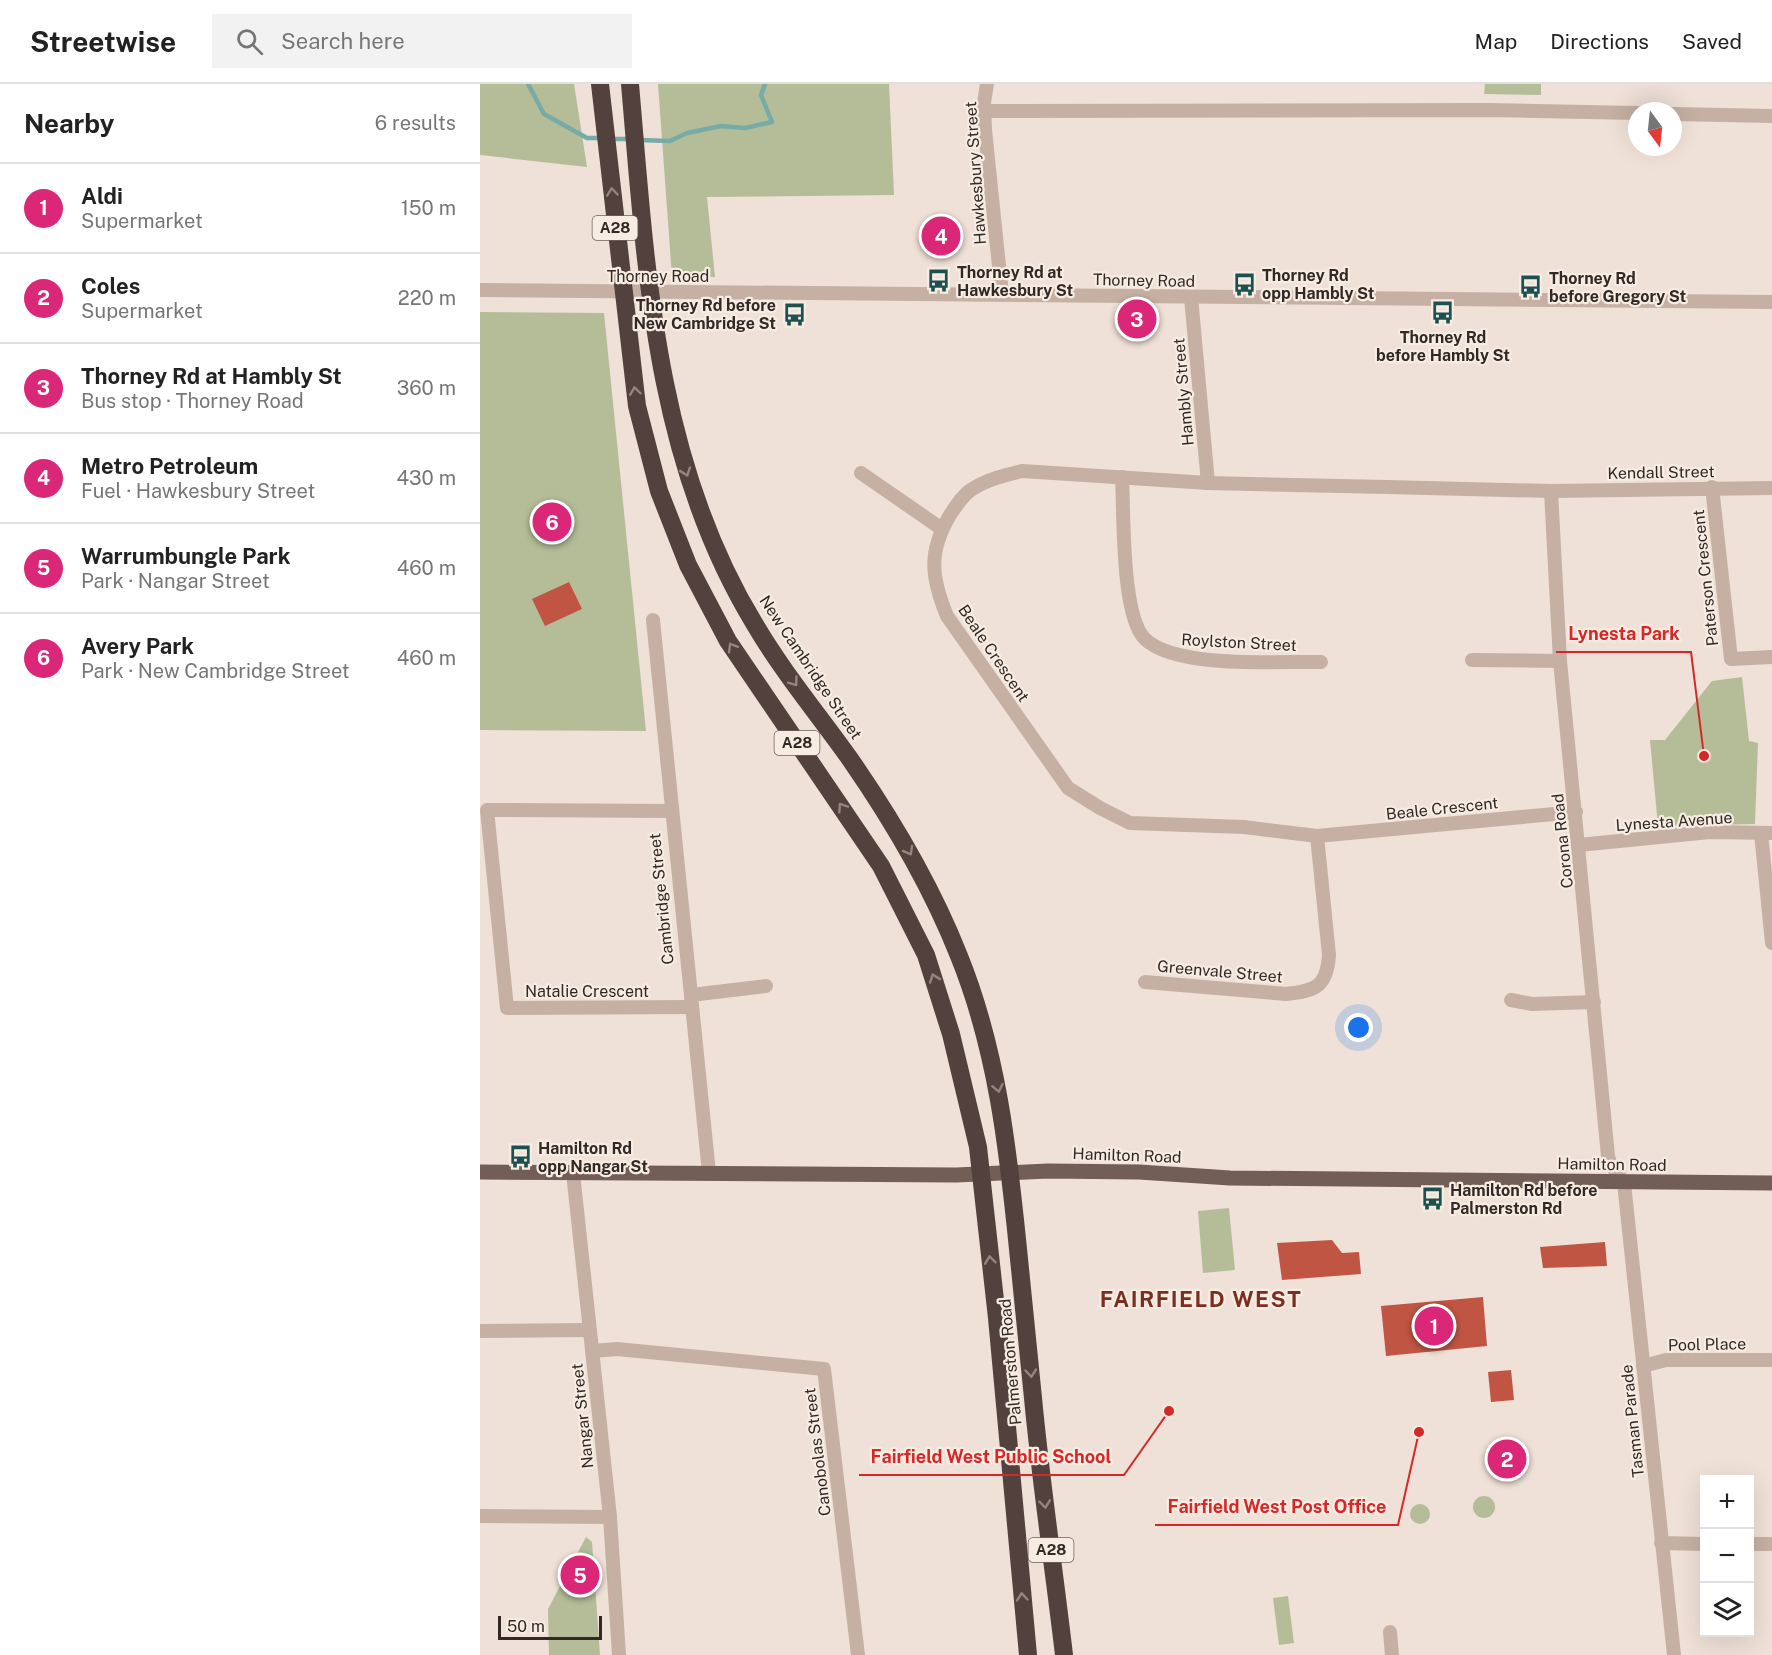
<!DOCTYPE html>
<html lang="en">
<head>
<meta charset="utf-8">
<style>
	:root { --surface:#fff; --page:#f2f2f2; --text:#222; --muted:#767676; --line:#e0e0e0; --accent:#db2777 }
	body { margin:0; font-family:"Public Sans",sans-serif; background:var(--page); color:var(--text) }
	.controls { position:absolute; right:18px; bottom:18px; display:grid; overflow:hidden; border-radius:0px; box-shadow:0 6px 24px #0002 }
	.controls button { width:54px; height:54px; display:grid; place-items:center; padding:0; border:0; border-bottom:2px solid var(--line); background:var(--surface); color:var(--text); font:30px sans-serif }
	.compass { position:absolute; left:1148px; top:18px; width:54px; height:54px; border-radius:50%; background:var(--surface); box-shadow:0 6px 24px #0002; rotate:165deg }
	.scale { position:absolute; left:18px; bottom:15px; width:104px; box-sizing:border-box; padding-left:6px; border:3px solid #322825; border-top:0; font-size:16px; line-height:21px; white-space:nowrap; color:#322825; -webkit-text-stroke:4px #f7ece2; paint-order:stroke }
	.you { position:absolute; left:879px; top:944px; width:21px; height:21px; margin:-15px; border:4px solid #fff; border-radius:50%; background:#1a73e8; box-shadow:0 0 0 9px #1a73e833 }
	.badge { display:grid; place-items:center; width:39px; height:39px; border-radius:50%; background:var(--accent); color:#fff; font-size:20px; font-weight:700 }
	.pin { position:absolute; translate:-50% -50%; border:3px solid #fff; box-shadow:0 2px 6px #0006 }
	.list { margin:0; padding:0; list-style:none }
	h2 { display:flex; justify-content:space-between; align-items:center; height:78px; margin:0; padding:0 24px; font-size:26px }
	h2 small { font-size:20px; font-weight:400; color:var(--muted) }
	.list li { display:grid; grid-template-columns:39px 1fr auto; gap:18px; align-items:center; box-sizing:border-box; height:90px; padding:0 24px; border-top:2px solid var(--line) }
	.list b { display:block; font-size:22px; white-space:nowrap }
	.list p { margin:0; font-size:20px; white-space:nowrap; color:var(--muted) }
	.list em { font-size:20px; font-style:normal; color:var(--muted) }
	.icon { flex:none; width:33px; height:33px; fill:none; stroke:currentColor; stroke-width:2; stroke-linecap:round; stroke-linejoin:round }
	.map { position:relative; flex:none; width:1292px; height:1571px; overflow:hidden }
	header { display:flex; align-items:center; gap:36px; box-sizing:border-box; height:84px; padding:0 30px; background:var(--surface); border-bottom:2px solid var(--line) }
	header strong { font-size:28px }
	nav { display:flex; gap:33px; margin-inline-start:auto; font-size:21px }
	.search { width:420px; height:54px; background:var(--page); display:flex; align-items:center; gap:15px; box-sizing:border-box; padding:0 21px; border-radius:0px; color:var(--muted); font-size:22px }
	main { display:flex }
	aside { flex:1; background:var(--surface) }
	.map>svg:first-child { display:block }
	.green { fill:#b4bd98 }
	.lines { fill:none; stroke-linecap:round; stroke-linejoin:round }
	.stream { stroke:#77aba8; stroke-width:4.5 }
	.building { fill:#c05543 }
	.minor { stroke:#c6b0a4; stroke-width:14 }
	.major { stroke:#735d57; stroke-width:15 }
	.highway { stroke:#52413c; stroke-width:18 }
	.oneway { stroke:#94857e }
	.labels { text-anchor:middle; stroke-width:4.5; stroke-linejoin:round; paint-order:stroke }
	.shield { fill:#f7ece2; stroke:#6d635e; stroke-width:1.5 }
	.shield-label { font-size:15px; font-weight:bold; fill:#322825 }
	.street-label { font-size:16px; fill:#322825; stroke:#f7ece2 }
	.poi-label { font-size:16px; font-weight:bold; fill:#322825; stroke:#f7ece2; text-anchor:start }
	.district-label { font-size:22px; font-weight:bold; letter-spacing:1.5px; fill:#7d2e22; stroke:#f7ece2 }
	.leader { fill:none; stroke:#d62828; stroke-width:2 }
	.callout-dot { fill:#d62828; stroke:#f7ece2; stroke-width:2 }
	.callout-label { font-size:18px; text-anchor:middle; font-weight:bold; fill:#d62828; stroke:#f7ece2; stroke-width:4.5; stroke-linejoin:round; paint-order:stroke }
</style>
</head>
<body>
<header>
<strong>Streetwise</strong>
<div class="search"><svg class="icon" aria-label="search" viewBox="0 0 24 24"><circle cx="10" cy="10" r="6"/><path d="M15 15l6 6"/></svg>Search here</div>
<nav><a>Map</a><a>Directions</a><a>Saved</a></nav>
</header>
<main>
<aside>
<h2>Nearby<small>6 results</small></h2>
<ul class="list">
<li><span class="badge">1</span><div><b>Aldi</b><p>Supermarket</p></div><em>150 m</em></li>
<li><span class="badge">2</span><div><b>Coles</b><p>Supermarket</p></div><em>220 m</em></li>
<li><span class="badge">3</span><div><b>Thorney Rd at Hambly St</b><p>Bus stop · Thorney Road</p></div><em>360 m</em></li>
<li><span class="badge">4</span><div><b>Metro Petroleum</b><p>Fuel · Hawkesbury Street</p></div><em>430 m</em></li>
<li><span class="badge">5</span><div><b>Warrumbungle Park</b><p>Park · Nangar Street</p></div><em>460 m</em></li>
<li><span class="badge">6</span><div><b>Avery Park</b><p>Park · New Cambridge Street</p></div><em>460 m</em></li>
</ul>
</aside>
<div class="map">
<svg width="1292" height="1571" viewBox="0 0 1292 1571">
	<rect width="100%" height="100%" fill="#efe1d7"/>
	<g class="green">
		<polygon points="0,0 94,0 107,83 0,71"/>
		<polygon points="178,0 409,0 414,111 227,113 235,193 192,193"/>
		<polygon points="1005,0 1061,0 1061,11 1004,10"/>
		<polygon points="0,228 124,229 166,647 0,646"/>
		<polygon points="1262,593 1269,657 1278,659 1275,740 1178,742 1170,656 1185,656 1232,597"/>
		<polygon points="749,1124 755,1186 723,1189 718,1127"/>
		<circle cx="1004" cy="1423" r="11"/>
		<circle cx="940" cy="1430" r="10"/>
		<polygon points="106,1453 112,1458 120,1571 69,1571 68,1525"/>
		<polygon points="808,1512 814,1559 799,1561 793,1514"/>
	</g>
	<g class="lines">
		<g class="stream">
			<polyline points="48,0 64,30 107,54 123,54"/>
			<polyline points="132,55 150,55"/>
			<polyline points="159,56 190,57 207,49 241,42 265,44 292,38 281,11 285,0"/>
		</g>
	</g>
	<g class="building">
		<polygon points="89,498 102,525 65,542 52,515"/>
		<polygon points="852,1156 862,1169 879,1168 881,1190 802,1196 797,1159"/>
		<polygon points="1125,1158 1127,1182 1063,1184 1060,1163"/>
		<polygon points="1003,1213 1007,1262 906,1272 901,1222"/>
		<polygon points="1031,1286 1034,1316 1011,1318 1008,1288"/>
	</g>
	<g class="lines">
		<g class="minor">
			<polyline points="507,0 504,19 505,46 522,211"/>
			<polyline points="504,27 1009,26 1157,29"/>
			<polyline points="1193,30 1292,32"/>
			<polyline points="0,206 1292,218"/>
			<polyline points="711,213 728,399"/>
			<polyline points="381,389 462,445"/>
			<path d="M642 393C644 427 641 532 665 555 696 585 798 577 841 578"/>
			<polyline points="1232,403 1251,575 1292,573"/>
			<polyline points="1071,407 1080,577 1128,1072 1130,1079 1144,1099 1194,1571"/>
			<polyline points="173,536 229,1089"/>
			<polyline points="992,576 1080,577"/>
			<polyline points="192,727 7,726 27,924 212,923"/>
			<path d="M1096 728 837 752 764 743 650 739 620 724 588 704 467 532C451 493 448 468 470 431 476 422 484 409 494 404 509 395 526 391 542 387L728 399 907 403 1071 407 1292 404"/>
			<polyline points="1281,749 1292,859"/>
			<polyline points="1099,761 1230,748 1292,749"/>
			<path d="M665 898 806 910C836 907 847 902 849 871L837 752"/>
			<polyline points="211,911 286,902"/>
			<polyline points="1031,916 1052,920 1114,918"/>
			<polyline points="93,1089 130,1433 139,1571"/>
			<polyline points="0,1247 109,1246"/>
			<polyline points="112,1267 137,1265 344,1285 378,1571"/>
			<polyline points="1163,1282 1186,1276 1292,1276"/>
			<polyline points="0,1432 130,1433"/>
			<polyline points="1181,1459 1224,1460"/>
			<polyline points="1270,1460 1292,1460"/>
			<polyline points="910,1548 912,1571"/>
		</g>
		<polyline class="major" points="0,1088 476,1091 568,1087 659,1088 750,1094 1292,1099"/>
		<g class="highway">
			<polyline points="120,0 157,322 179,407 208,481 248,557 401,782 446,871 471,950 498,1063 517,1234 548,1571"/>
			<path d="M150 0C166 185 175 376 274 539 302 587 338 630 370 675 413 737 451 801 479 872 517 966 528 1065 538 1165 543 1215 548 1264 553 1314 561 1400 574 1485 584 1571"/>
		</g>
	</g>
	<defs><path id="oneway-chevron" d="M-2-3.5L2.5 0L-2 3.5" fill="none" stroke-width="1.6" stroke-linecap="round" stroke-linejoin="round" transform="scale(1.5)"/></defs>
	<g class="oneway">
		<use href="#oneway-chevron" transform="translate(132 108) rotate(-96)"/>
		<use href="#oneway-chevron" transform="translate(155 307) rotate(-98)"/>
		<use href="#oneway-chevron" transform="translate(206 388) rotate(71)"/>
		<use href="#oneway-chevron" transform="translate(252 563) rotate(-121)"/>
		<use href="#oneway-chevron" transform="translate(314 598) rotate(54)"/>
		<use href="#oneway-chevron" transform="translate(362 723) rotate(-124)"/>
		<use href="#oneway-chevron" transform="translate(429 767) rotate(61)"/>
		<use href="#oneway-chevron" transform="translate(454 894) rotate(-109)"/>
		<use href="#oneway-chevron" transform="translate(518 1004) rotate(78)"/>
		<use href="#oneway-chevron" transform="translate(510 1176) rotate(-97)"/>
		<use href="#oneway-chevron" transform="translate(551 1289) rotate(85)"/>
		<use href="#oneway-chevron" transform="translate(565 1420) rotate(83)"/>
		<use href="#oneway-chevron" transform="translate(542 1513) rotate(-95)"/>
	</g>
	<defs>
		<symbol id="bus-bare" viewBox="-9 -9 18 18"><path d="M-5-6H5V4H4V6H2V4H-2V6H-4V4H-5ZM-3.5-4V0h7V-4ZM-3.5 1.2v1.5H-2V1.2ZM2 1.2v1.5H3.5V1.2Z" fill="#1d514f" stroke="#f7ece2" stroke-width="2.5" paint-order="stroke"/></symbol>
	</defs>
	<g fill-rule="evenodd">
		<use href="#bus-bare" x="442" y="180" width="33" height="33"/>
		<use href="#bus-bare" x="748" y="184" width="33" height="33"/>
		<use href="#bus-bare" x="1034" y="186" width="33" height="33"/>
		<use href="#bus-bare" x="946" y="212" width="33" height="33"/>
		<use href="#bus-bare" x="298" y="214" width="33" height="33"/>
		<use href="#bus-bare" x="24" y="1056" width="33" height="33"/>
		<use href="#bus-bare" x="936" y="1098" width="33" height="33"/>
	</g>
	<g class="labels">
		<g class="shield">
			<rect x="112.5" y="132" width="45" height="24" rx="4.5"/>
			<rect x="294.5" y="647" width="45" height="24" rx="4.5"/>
			<rect x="548.5" y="1454" width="45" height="24" rx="4.5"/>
		</g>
		<g class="shield-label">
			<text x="135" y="149">A28</text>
			<text x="317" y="664">A28</text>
			<text x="571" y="1471">A28</text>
		</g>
		<g class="street-label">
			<text transform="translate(495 89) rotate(-94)" y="6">Hawkesbury Street</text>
			<text x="178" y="198">Thorney Road</text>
			<text transform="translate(664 196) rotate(1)" y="6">Thorney Road</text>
			<text transform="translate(703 308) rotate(-95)" y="6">Hambly Street</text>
			<text transform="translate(1181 388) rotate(-1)" y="6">Kendall Street</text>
			<text transform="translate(1225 494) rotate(-96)" y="6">Paterson Crescent</text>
			<text transform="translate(759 558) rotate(3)" y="6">Roylston Street</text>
			<text transform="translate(514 569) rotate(56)" y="6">Beale Crescent</text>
			<text transform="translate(331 583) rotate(56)" y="6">New Cambridge Street</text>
			<text transform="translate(962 724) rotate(-6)" y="6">Beale Crescent</text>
			<text transform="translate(1194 737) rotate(-4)" y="6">Lynesta Avenue</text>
			<text transform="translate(1082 757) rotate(-96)" y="6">Corona Road</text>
			<text transform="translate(181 815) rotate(-96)" y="6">Cambridge Street</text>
			<text transform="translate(740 887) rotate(5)" y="6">Greenvale Street</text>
			<text x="107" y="913">Natalie Crescent</text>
			<text transform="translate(647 1071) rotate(2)" y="6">Hamilton Road</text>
			<text transform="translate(1132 1080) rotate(1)" y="6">Hamilton Road</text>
			<text transform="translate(1227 1260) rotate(-1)" y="6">Pool Place</text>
			<text transform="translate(530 1278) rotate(-95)" y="6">Palmerston Road</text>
			<text transform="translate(102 1332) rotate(-96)" y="6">Nangar Street</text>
			<text transform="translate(1152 1337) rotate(-96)" y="6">Tasman Parade</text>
			<text transform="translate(337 1368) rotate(-97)" y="6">Canobolas Street</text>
		</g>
		<g class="poi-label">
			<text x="477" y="194">Thorney Rd at<tspan x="477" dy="18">Hawkesbury St</tspan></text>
			<text x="782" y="197">Thorney Rd<tspan x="782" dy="18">opp Hambly St</tspan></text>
			<text x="1069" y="200">Thorney Rd<tspan x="1069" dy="18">before Gregory St</tspan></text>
			<text x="296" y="227" text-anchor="end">Thorney Rd before<tspan x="296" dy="18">New Cambridge St</tspan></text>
			<text x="963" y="259" text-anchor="middle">Thorney Rd<tspan x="963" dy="18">before Hambly St</tspan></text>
			<text x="58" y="1070">Hamilton Rd<tspan x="58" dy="18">opp Nangar St</tspan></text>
			<text x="970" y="1112">Hamilton Rd before<tspan x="970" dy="18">Palmerston Rd</tspan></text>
		</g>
		<g class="district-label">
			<text x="721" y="1223">FAIRFIELD WEST</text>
		</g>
	</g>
	<path class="leader" d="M1224 672L1211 568H1076M689 1327L644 1391H379M939 1348L918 1441H675"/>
	<g class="callout-dot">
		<circle cx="1224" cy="672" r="6"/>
		<circle cx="689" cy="1327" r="6"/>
		<circle cx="939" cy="1348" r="6"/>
	</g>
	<g class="callout-label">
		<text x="1144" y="556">Lynesta Park</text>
		<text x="511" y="1379">Fairfield West Public School</text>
		<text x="797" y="1429">Fairfield West Post Office</text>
	</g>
</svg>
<div class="controls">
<button>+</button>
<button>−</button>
<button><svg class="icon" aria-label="layers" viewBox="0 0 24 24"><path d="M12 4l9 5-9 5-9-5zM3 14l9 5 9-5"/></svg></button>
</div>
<svg class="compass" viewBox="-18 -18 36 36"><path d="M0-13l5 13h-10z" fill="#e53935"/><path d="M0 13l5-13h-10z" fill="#767676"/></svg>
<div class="scale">50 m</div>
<div class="you"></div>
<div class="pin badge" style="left:954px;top:1242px">1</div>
<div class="pin badge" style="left:1027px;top:1375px">2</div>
<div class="pin badge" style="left:657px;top:235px">3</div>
<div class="pin badge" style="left:461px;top:152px">4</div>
<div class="pin badge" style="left:100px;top:1491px">5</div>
<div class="pin badge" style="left:72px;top:438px">6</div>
</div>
</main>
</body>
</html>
